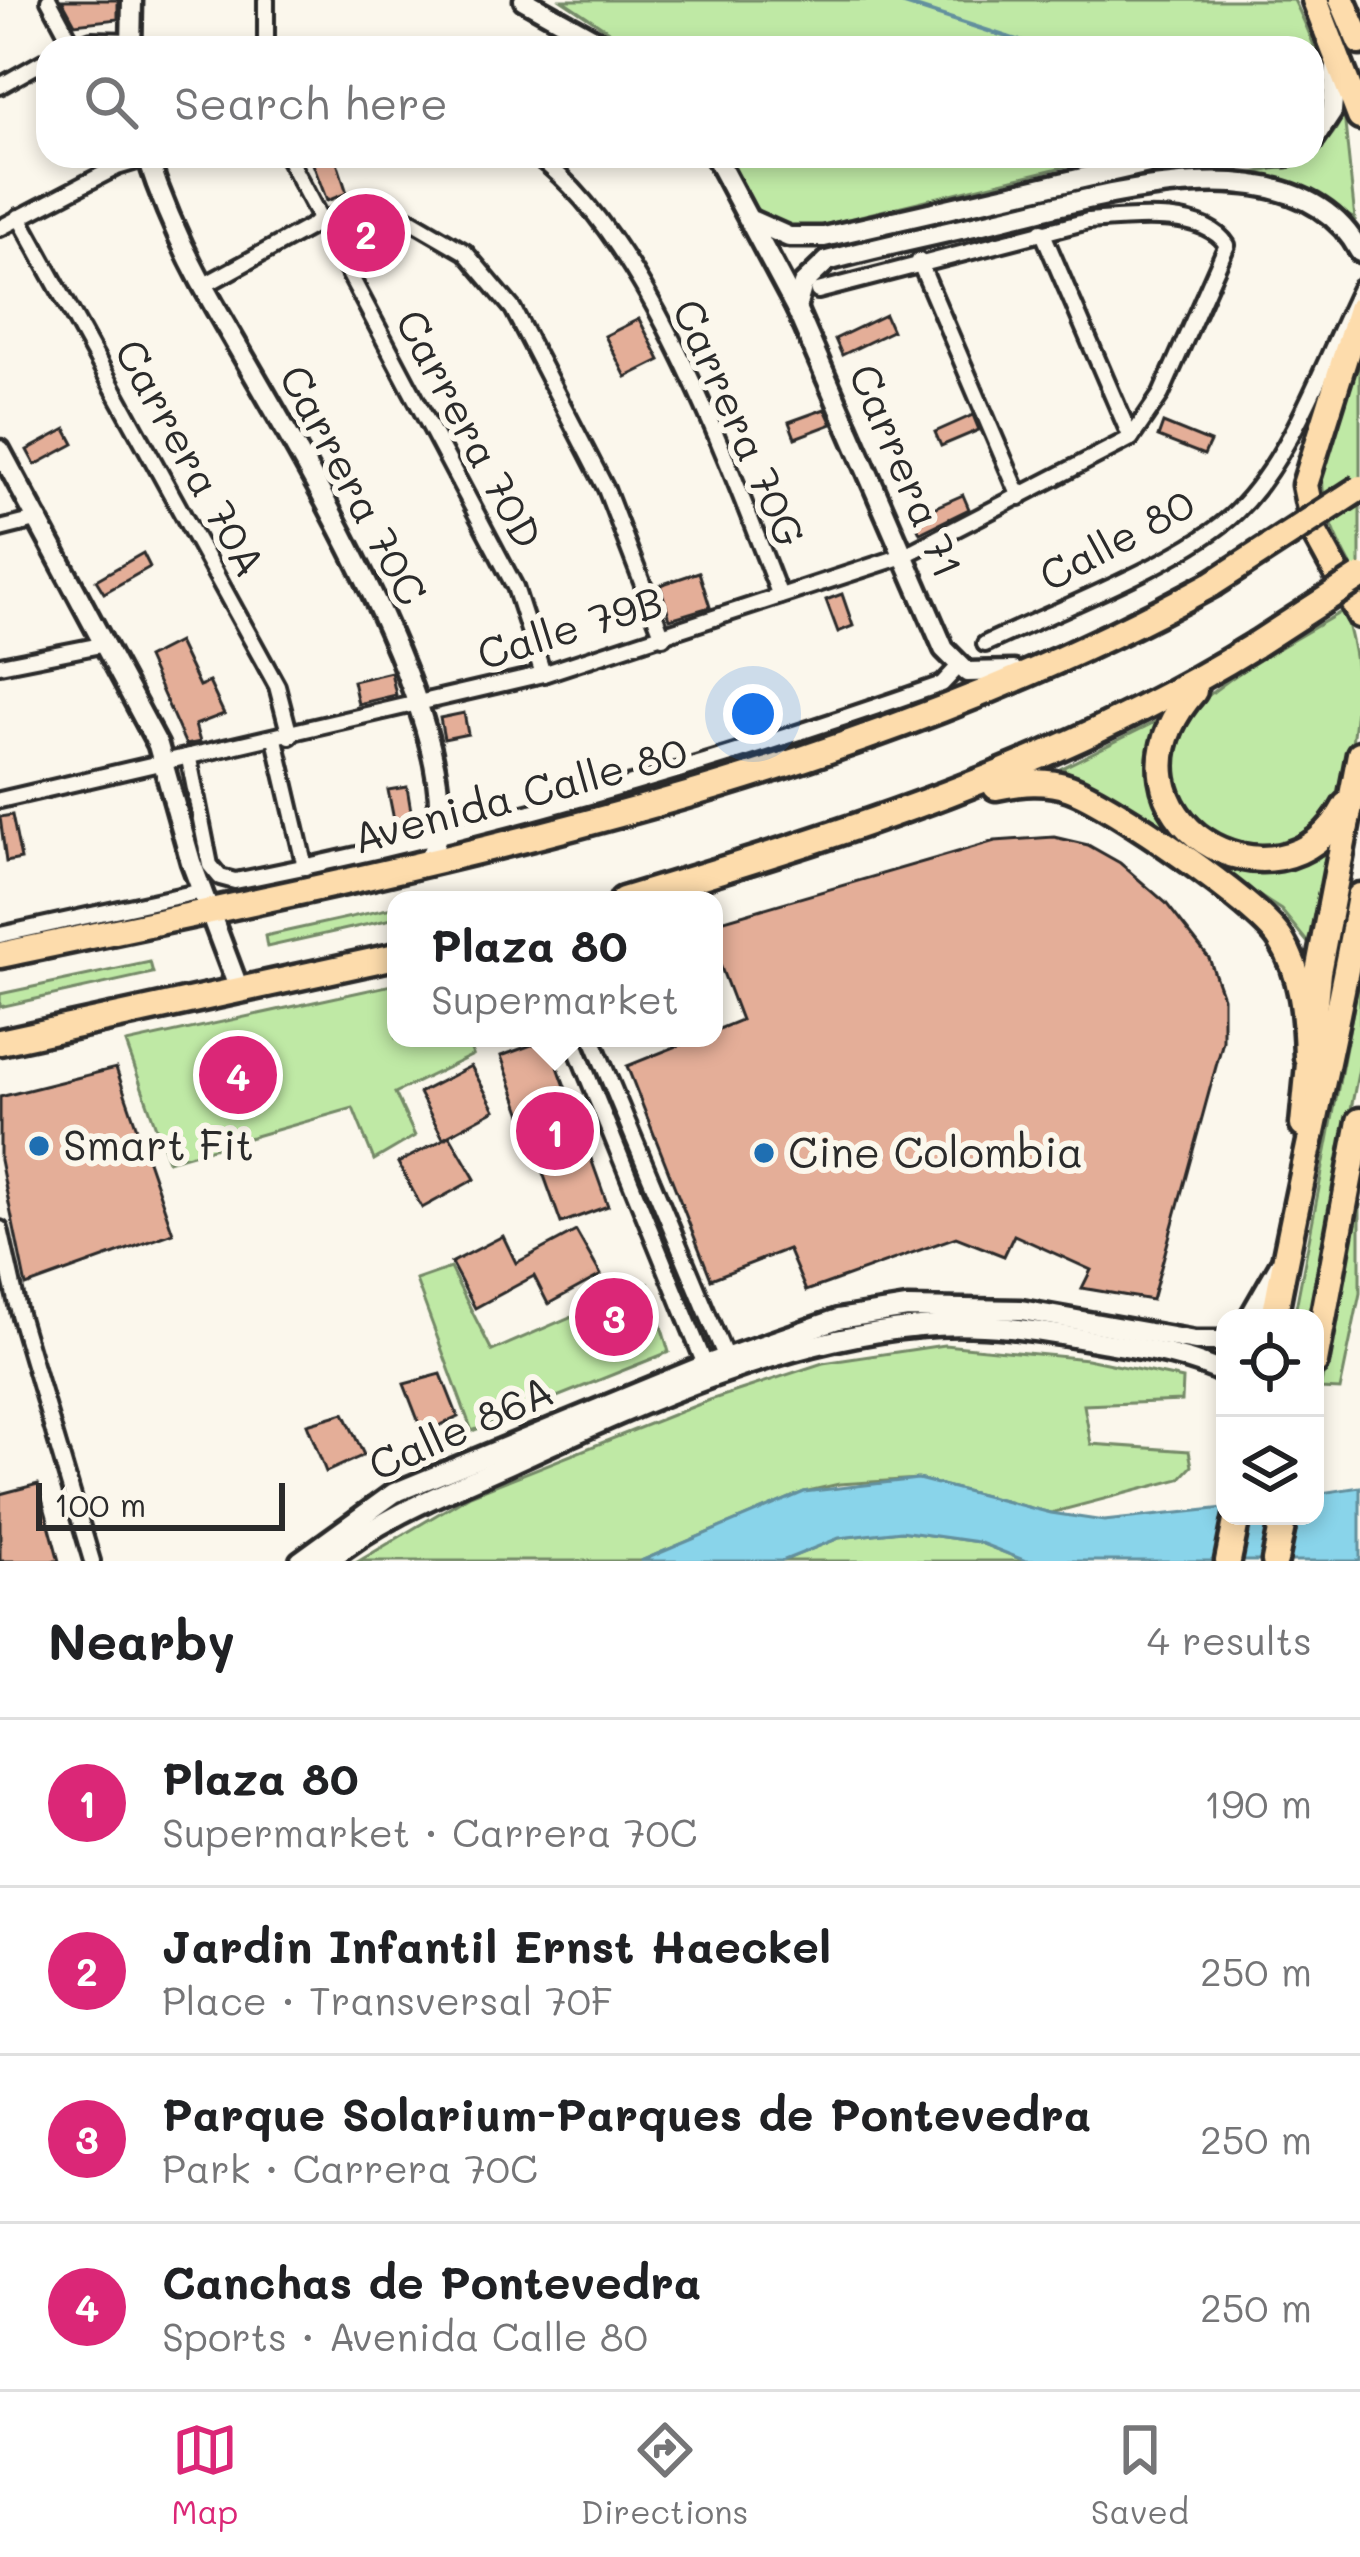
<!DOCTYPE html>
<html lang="en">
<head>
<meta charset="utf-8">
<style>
	:root { --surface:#fff; --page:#f6f6f6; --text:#202124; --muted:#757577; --line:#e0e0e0; --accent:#db2777 }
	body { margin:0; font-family:Mali,sans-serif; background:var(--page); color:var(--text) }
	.controls { position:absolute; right:36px; bottom:36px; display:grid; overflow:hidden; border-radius:24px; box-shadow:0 6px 18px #0003 }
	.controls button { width:108px; height:108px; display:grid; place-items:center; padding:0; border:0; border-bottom:3px solid var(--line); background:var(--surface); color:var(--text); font:60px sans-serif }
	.scale { position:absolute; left:36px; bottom:30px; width:249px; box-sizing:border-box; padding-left:12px; border:6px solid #2b2b2b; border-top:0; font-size:33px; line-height:42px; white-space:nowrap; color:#2b2b2b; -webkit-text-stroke:9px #fbf7ec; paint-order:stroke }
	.you { position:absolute; left:753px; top:714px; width:42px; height:42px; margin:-30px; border:9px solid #fff; border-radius:50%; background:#1a73e8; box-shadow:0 0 0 18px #1a73e833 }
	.badge { display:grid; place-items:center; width:78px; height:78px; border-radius:50%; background:var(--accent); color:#fff; font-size:39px; font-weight:700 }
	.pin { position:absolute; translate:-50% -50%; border:6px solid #fff; box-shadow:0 3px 12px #0006 }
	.popup { position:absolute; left:387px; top:891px; width:336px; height:156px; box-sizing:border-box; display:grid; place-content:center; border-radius:24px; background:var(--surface); filter:drop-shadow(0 3px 9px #0005); font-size:39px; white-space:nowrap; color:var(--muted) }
	.popup b { font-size:45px; color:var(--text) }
	.popup::after { content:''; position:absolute; left:50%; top:100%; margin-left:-24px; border:24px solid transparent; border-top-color:var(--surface) }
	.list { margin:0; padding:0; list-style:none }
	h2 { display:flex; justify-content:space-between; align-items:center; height:156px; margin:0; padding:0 48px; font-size:51px }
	h2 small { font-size:39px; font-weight:400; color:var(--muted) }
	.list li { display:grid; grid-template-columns:78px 1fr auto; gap:36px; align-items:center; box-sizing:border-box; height:168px; padding:0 48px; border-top:3px solid var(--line) }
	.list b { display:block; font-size:45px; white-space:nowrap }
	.list p { margin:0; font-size:39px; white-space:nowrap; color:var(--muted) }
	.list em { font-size:39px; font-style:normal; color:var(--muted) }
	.icon { flex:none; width:66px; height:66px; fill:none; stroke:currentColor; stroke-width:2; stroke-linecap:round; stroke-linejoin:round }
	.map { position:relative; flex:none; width:1360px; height:1561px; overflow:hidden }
	.search { position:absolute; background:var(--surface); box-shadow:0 6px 18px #0003; left:36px; right:36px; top:36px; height:132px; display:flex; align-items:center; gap:30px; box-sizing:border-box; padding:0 42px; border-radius:36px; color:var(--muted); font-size:45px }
	.sheet { height:828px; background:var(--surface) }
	nav { display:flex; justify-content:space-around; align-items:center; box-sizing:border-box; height:168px; border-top:3px solid var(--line); background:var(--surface); font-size:33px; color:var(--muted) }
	nav a { display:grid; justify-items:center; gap:6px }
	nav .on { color:var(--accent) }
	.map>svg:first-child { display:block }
	.green { fill:#bfe9a5; stroke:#758a68; stroke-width:3 }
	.water { fill:#89d4ea; stroke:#63909e; stroke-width:3 }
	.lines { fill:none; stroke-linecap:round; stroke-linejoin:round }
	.stream { stroke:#63909e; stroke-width:4.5 }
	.building { fill:#e4ae98; stroke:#2b2b2b; stroke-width:3 }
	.street-casing { stroke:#2b2b2b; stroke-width:22 }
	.secondary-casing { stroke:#2b2b2b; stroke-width:27 }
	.highway-casing { stroke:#2b2b2b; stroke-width:33 }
	.street { stroke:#fbf7ec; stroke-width:14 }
	.secondary { stroke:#fbf7ec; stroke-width:18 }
	.highway { stroke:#fddcac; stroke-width:24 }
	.highway-bridge-casing { stroke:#2b2b2b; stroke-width:33; stroke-linecap:butt }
	.highway-bridge { stroke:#fddcac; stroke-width:24 }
	.poi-dot { fill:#1f6fb2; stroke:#fbf7ec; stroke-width:4.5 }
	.labels { text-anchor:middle; stroke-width:12; stroke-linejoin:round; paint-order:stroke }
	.street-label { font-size:42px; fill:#2b2b2b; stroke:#fbf7ec }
	.poi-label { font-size:42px; fill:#2b2b2b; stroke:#fbf7ec; text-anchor:start }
</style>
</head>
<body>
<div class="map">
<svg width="1360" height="1561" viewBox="0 0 1360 1561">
	<rect width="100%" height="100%" fill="#fbf7ec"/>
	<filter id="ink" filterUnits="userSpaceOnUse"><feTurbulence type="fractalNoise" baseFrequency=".00833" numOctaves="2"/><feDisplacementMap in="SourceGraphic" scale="24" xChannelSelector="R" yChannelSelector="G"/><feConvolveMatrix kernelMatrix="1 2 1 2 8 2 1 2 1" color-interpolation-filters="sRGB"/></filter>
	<g filter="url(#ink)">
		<g class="green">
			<path d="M562 0H1294C1310 33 1334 79 1312 114V48H634Z"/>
			<path d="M1344 114 1355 219 1288 182 1246 174C1291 167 1324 159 1344 114Z"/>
			<path d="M722 156H1108L815 227C756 229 750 201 722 156Z"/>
			<path d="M1360 363V581C1305 486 1315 461 1360 363Z"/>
			<path d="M1344 610C1359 660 1360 683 1353 735 1350 755 1349 779 1340 798 1297 897 1138 834 1171 740 1186 694 1301 637 1344 610Z"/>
			<polygon points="1159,720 1149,775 1170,831 1230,864 1333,838 1313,949 1281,910 1062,768"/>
			<polygon points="396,907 396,918 267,947 265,936"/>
			<polygon points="150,962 153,973 0,1007 0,994"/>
			<polygon points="1360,974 1360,1063 1310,1318 1294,1318"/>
			<polygon points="396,984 396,1038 466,1038 473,1055 395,1093 415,1136 374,1160 353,1108 168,1161 126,1043"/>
			<polygon points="1360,1204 1360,1293 1340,1390 1320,1389"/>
			<polygon points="450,1268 492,1351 648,1283 669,1352 472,1431 416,1280"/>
			<polygon points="944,1345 1087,1359 1183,1379 1182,1401 1084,1405 1091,1444 1189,1451 1192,1466 1180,1479 1051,1513 918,1479 839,1484 804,1492 641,1561 359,1561 470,1495 710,1400 823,1363"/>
			<polygon points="901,1531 978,1542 1026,1561 782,1561 839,1538"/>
		</g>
		<polygon class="water" points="918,1479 1051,1513 1104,1521 1225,1508 1225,1516 1315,1516 1315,1494 1360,1487 1360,1561 1026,1561 978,1542 901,1531 839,1538 782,1561 641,1561 804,1492"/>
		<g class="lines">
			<polyline class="stream" points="893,0 1041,48"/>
		</g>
		<g class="building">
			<polygon points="62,0 118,0 118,19 75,24"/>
			<polygon points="310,156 335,156 347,193 327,201"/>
			<polygon points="355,222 386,227 386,238 355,253 343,228"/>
			<polygon points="885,315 892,331 842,355 835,339"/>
			<polygon points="639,319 660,360 626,377 605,336"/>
			<polygon points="825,409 832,424 795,438 789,422"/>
			<polygon points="973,415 979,430 941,446 935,432"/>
			<polygon points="1163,423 1210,442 1204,455 1158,437"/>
			<polygon points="66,429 74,444 35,465 27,450"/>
			<polygon points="963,495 969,509 920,533 913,517"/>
			<polygon points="143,553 150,567 104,593 96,580"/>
			<polygon points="699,572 710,607 670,619 660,585"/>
			<polygon points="842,594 853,626 838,632 826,600"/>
			<polygon points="178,642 199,686 209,682 224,714 195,725 200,742 186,745 147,658"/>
			<polygon points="391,672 396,695 358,704 353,681"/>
			<polygon points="464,713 468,734 444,739 440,718"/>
			<polygon points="407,787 412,817 394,820 388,790"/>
			<polygon points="12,815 21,859 6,862 0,817"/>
			<polygon points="1054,837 1088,845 1120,863 1166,903 1209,958 1223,997 1223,1041 1152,1300 1082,1288 1091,1270 1014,1235 1004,1256 956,1237 806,1291 788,1249 711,1279 627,1066 697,1038 714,1038 714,1031 741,1020 714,949 714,923 995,841"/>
			<polygon points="548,1039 608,1206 561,1223 501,1056"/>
			<polygon points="471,1066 495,1110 443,1138 419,1093"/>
			<polygon points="116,1068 173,1233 26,1286 0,1160 0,1097"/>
			<polygon points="450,1136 475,1179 422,1208 398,1163"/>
			<polygon points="576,1231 601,1275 548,1304 534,1276 475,1308 451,1263 503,1236 516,1263"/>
			<polygon points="441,1374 458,1417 423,1433 404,1384"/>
			<polygon points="344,1413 364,1455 326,1472 307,1424"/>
			<polygon points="38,1484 59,1561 0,1561 0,1494"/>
		</g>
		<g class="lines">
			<defs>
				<g id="street">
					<polyline points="49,0 73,45"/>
					<polyline points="69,48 92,40 130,41"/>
					<polyline points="266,48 266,0"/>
					<polyline points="0,86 48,59"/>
					<polyline points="287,156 515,587 543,674"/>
					<path d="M536 156C648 237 730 468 780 596"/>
					<polyline points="19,217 277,686 290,736"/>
					<polyline points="0,228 117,167 147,158"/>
					<polyline points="1042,231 1131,438"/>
					<polyline points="919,261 1020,497"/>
					<polyline points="203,286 321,221 351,210 410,220 465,252 513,309 606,489 663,637"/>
					<polyline points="0,529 40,519"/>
					<path d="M985 644C1052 612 1186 561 1236 512 1291 459 1326 357 1360 288"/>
					<polyline points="0,665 106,644"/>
					<polyline points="275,739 305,867"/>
					<path d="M189 759 210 865 220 877 235 881C479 833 708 766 942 684L958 667"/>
					<path d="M0 800 543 674 903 556 1131 438 1161 394 1227 245C1203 208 1126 218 1088 221L818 291"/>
					<polyline points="0,935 202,891"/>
					<polyline points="572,1038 708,1372"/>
					<polyline points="592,1038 728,1363"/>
					<polyline points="0,1229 19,1314 92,1561"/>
				</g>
				<g id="secondary">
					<polyline points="524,0 610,48"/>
					<polyline points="131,48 132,0"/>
					<polyline points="1312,142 1332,112 1336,64"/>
					<path d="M147 156C161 199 179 241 201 282 259 391 495 751 427 862"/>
					<polyline points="715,156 796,308 944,649 967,672 1014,671"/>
					<polyline points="1195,156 1286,156"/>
					<polyline points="753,221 789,237 824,237 1179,156"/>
					<path d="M796 308 803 284 827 261C884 245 942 234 999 220 1099 197 1298 134 1360 252"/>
					<polyline points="0,450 158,745 191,862 240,992"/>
					<polyline points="1249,1318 1280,1264"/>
					<polyline points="300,1561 394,1493 705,1365 838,1319 907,1308 1021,1310 1195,1341 1225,1341"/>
					<path d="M328 1561C382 1516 449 1491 513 1462 638 1405 780 1339 920 1327 981 1321 1041 1331 1101 1342 1142 1349 1188 1355 1225 1374"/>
				</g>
				<g id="highway">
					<polyline points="1315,0 1360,117"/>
					<polyline points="1342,0 1360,42"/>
					<polyline points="1360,309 1305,485 1315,533 1360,615"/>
					<path d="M1194 691C1085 815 1280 930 1346 805"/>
					<path d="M996 787C1021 782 1045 779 1070 788 1111 803 1259 904 1281 940 1303 976 1306 1015 1307 1057"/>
					<path d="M623 900C848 832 1054 769 1255 645"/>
					<path d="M0 955C412 869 840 788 1212 584"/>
					<polyline points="0,1042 396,956"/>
					<polyline points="1303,1125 1318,972 1360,754"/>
					<path d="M1274 1318C1300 1177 1335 1038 1360 896"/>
					<polyline points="1315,1362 1360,1121"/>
					<polyline points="1228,1561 1237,1516"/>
					<polyline points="1275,1561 1284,1516"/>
				</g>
			</defs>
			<use href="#street" class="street-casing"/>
			<use href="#secondary" class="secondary-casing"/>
			<use href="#highway" class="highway-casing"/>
			<use href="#street" class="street"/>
			<use href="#secondary" class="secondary"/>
			<use href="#highway" class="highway"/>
			<defs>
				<g id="highway-bridge">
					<polyline points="1212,584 1360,488"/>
					<polyline points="1255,645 1360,577"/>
				</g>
			</defs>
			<use href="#highway-bridge" class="highway-bridge-casing"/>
			<use href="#highway-bridge" class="highway-bridge"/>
		</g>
	</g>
	<g class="poi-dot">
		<circle cx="39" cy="1146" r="12"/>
		<circle cx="764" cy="1153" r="12"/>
	</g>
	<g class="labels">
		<g class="street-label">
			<text transform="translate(739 423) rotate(66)" y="15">Carrera 70G</text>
			<text transform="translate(469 429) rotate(62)" y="15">Carrera 70D</text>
			<text transform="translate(190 458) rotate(61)" y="15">Carrera 70A</text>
			<text transform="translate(906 471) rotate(67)" y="15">Carrera 71</text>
			<text transform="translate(353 485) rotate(62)" y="15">Carrera 70C</text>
			<text transform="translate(1117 540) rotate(-28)" y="15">Calle 80</text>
			<text transform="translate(570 628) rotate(-17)" y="15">Calle 79B</text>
			<text transform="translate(520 795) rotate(-15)" y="15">Avenida Calle 80</text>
			<text transform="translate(461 1428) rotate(-24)" y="15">Calle 86A</text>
		</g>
		<g class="poi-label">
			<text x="63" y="1161">Smart Fit</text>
			<text x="788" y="1168">Cine Colombia</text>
		</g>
	</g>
</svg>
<div class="controls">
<button><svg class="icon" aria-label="locate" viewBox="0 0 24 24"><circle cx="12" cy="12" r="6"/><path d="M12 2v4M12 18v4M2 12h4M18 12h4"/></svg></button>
<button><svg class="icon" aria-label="layers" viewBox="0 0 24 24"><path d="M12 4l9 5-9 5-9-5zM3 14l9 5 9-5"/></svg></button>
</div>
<div class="scale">100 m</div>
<div class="you"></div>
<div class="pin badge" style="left:555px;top:1131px">1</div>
<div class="popup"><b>Plaza 80</b>Supermarket</div>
<div class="pin badge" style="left:366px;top:233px">2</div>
<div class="pin badge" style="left:614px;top:1317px">3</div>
<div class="pin badge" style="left:238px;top:1075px">4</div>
<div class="search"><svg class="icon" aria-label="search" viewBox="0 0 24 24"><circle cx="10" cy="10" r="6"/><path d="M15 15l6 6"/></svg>Search here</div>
</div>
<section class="sheet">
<h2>Nearby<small>4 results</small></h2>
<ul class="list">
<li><span class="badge">1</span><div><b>Plaza 80</b><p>Supermarket · Carrera 70C</p></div><em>190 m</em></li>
<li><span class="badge">2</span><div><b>Jardin Infantil Ernst Haeckel</b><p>Place · Transversal 70F</p></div><em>250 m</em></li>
<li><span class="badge">3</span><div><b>Parque Solarium-Parques de Pontevedra</b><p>Park · Carrera 70C</p></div><em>250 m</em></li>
<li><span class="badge">4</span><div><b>Canchas de Pontevedra</b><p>Sports · Avenida Calle 80</p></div><em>250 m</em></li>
</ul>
</section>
<nav>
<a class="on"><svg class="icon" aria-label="map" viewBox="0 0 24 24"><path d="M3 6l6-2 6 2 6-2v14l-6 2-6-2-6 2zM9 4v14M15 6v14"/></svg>Map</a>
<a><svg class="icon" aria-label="directions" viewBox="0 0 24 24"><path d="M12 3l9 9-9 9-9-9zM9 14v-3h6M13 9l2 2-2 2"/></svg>Directions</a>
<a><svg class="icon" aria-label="saved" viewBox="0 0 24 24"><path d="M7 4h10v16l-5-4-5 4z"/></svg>Saved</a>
</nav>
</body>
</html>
